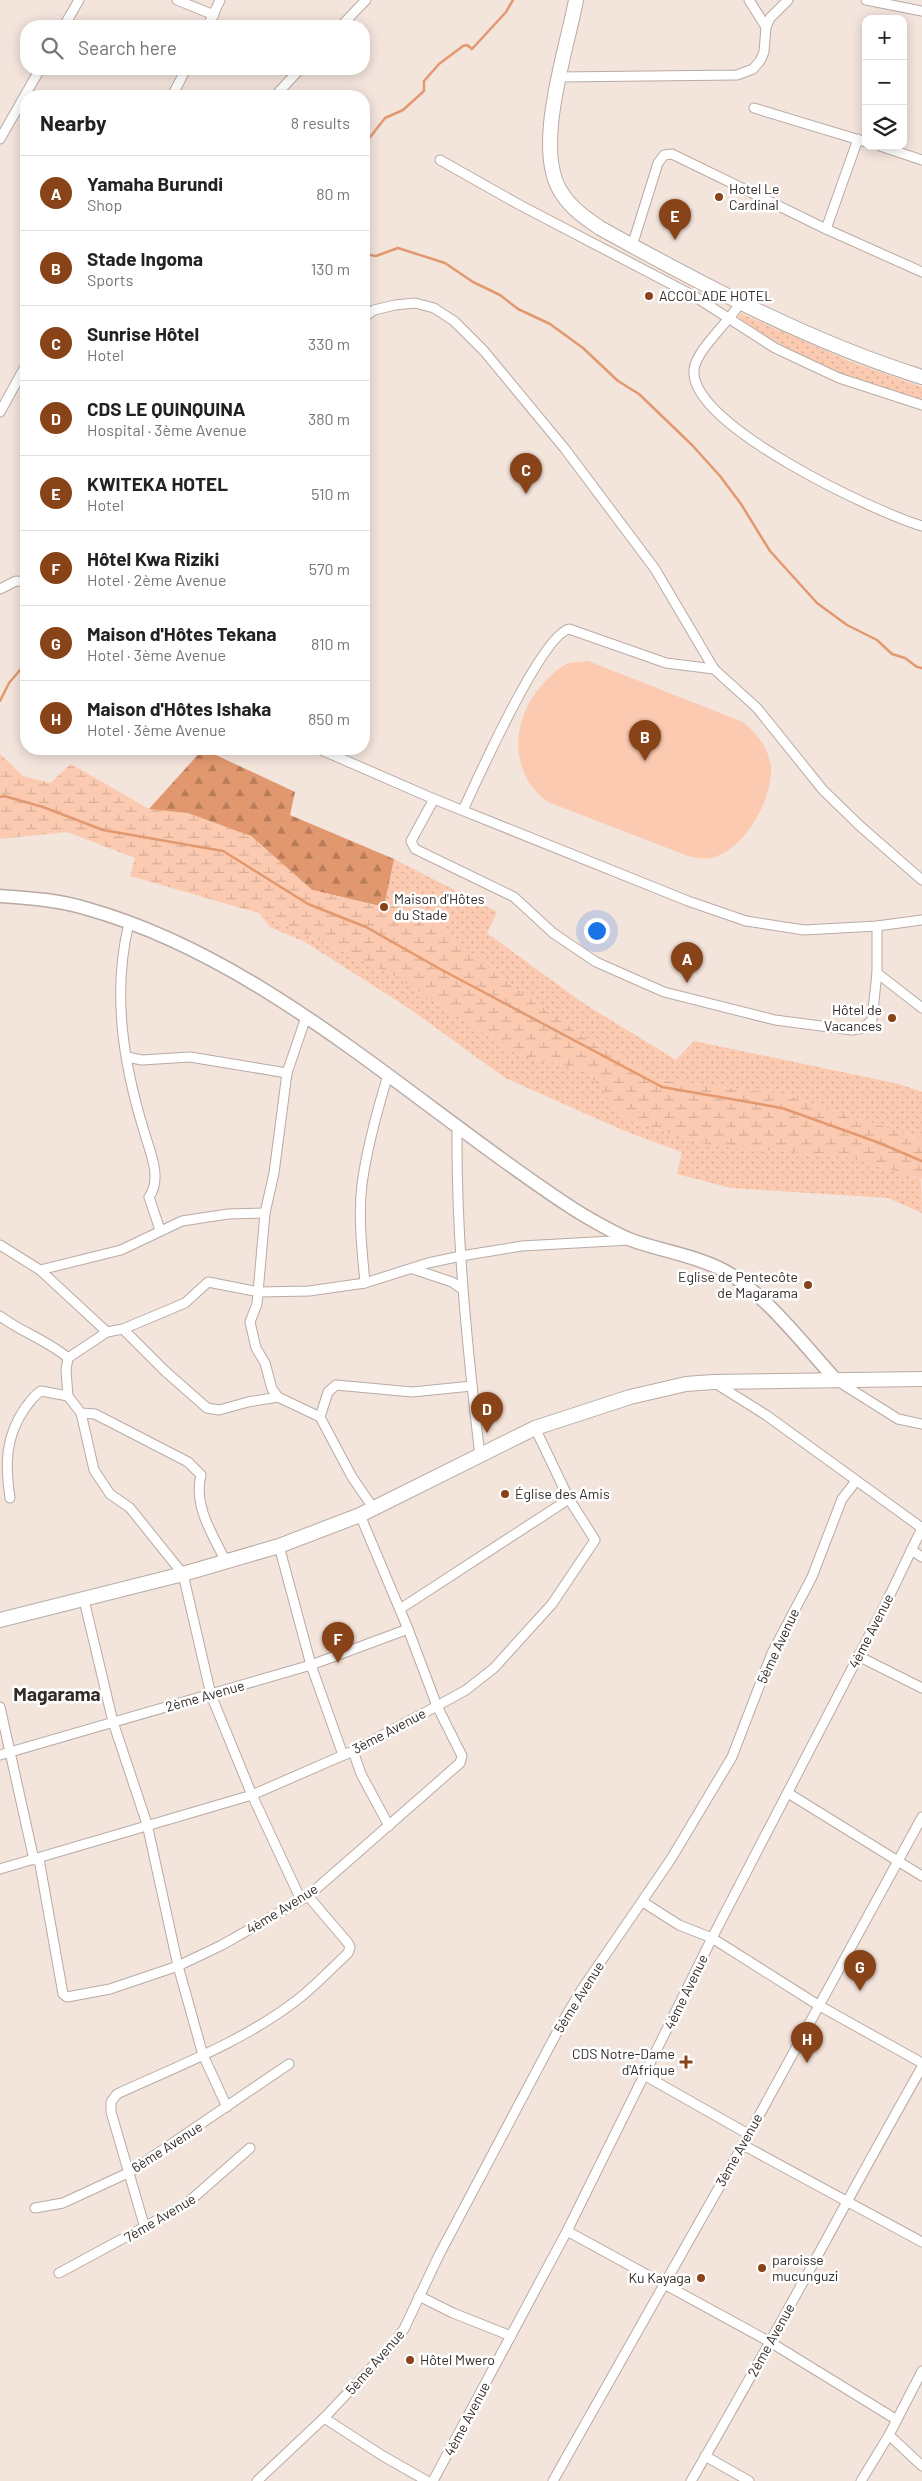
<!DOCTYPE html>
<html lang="en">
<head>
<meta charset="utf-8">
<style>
	:root { --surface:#fff; --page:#f6f6f6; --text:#222; --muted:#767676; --line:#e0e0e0; --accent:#884418 }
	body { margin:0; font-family:Barlow,sans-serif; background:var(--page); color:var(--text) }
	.controls { position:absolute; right:15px; top:15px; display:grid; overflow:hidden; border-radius:10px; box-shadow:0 2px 12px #0003 }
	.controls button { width:45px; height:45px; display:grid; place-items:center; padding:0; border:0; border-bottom:1px solid var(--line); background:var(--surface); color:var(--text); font:25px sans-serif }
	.you { position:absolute; left:596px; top:930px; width:18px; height:18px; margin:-12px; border:4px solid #fff; border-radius:50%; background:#1a73e8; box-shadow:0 0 0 8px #1a73e833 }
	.badge { display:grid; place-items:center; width:32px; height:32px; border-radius:50%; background:var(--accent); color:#fff; font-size:16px; font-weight:700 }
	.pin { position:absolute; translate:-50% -41px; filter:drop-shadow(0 1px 2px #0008) }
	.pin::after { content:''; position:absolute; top:26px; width:18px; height:15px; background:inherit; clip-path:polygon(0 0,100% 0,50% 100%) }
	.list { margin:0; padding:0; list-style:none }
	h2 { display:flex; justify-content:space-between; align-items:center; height:65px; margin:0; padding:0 20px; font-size:21px }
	h2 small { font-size:16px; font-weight:400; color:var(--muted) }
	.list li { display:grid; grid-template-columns:32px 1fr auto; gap:15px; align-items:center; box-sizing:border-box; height:75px; padding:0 20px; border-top:1px solid var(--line) }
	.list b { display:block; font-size:19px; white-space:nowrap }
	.list p { margin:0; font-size:16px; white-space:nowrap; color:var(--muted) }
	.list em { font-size:16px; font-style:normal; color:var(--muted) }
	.icon { flex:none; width:28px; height:28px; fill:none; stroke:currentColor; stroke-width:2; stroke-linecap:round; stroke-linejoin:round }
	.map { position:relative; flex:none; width:922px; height:2481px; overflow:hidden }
	.search { position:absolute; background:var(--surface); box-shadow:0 2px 12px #0003; left:20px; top:20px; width:350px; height:55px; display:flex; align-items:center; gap:12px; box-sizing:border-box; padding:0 18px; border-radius:20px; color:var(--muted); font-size:19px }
	.panel { position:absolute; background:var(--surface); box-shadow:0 2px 12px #0003; left:20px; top:90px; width:350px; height:665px; border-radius:20px }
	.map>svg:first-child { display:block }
	.grass { fill:url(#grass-dots) }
	.forest { fill:url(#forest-firs) }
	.wetland { fill:url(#wetland-marsh) }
	.pitch { fill:#fbcab0 }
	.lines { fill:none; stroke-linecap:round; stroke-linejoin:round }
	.stream { stroke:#e3996f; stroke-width:2.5 }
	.street-casing { stroke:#b9aba3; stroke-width:11 }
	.secondary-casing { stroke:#b9aba3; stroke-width:15 }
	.primary-casing { stroke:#b9aba3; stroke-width:16 }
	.street { stroke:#fff; stroke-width:9 }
	.secondary { stroke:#fff; stroke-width:12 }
	.primary { stroke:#fff; stroke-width:14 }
	.poi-dot { fill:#884418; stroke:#fff; stroke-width:2 }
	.labels { text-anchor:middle; stroke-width:5; stroke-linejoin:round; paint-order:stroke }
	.poi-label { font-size:14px; fill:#322c29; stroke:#fff; text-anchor:start }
	.street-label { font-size:14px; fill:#322c29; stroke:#fff }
	.district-label { font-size:19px; font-weight:bold; fill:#322c29; stroke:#fff }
</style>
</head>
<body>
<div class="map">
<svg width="922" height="2481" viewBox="0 0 922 2481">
	<defs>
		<pattern id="grass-dots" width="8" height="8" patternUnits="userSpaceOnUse" patternTransform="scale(1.25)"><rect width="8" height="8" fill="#fbcab0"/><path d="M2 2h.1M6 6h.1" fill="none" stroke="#d8ae97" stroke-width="1.8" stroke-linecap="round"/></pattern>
		<pattern id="forest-firs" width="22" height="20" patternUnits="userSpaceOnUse" patternTransform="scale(1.25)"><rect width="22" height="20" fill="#e2986e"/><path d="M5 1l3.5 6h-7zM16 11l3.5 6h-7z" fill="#b87c5a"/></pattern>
		<pattern id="wetland-marsh" width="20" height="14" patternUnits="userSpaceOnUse" patternTransform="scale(1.25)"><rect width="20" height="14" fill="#fbcab0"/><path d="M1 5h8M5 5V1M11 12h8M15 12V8" fill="none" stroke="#d8ae97"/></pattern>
	</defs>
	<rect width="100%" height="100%" fill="#f3e4dc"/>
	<g class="grass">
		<polygon points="740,313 851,362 922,387 922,401 872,385 813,362 746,325 739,318"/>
		<polygon points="394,859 497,912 487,933 583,1003 676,1060 694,1041 899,1084 922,1092 922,1139 783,1094 660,1080 583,1036 493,972 448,932 409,905 384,907"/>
		<polygon points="259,913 391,974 518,1055 585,1070 626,1120 710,1145 847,1157 921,1179 922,1213 888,1198 731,1188 677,1174 682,1152 627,1132 505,1078 410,1009 305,942 270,927"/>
	</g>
	<polygon class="forest" points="203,749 295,792 290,815 394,859 384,907 312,890 251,836 149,809"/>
	<polygon class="wetland" points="0,754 23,776 50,783 71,764 149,809 188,813 251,836 312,890 384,907 409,905 451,934 493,972 583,1036 660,1080 783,1094 922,1139 922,1179 847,1157 710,1145 626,1120 585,1070 518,1055 391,974 259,913 130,876 135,858 67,832 0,839"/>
	<path class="pitch" d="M588 661 743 722C757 733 769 749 771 767 773 798 746 847 715 857 706 860 697 858 688 856L548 802C507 773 511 716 545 682 551 675 560 666 569 663 575 662 582 662 588 661Z"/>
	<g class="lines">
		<g class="stream">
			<polyline points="364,145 385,118 403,110 424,91 424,81 439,64 463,46 467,45 472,49 506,12 513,0"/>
			<polyline points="364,254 376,256 398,248 445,263 473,282 500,295 518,309 550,324 583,348 618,381 639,394 692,445 720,476 741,504 770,551 817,603 847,625 877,640 892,654 905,658 917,667 922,668"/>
			<polyline points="0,701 9,683 26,663"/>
			<polyline points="0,797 4,796 43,807 103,830 223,851 308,904 366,927 440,969 662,1087 782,1108 877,1142 922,1161"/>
		</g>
		<defs>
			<g id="street">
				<polyline points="177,0 214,15"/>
				<polyline points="866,0 922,11"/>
				<polyline points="64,26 79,0"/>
				<polyline points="208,26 220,0"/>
				<polyline points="341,26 366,0"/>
				<polyline points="766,27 770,18 788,0"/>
				<polyline points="558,77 737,75 753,69 760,61 764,52 766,27 749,0"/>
				<polyline points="172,96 186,69"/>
				<polyline points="275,96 300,69"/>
				<polyline points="754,108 866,142"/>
				<polyline points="0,139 40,69"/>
				<polyline points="880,146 922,160"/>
				<polyline points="440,160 518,204 694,296 775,348 839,378 922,405"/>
				<polyline points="826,229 858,139"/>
				<polyline points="632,246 658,163 664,155 672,154 826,229 922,272"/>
				<path d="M741 302C730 321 695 351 694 370 689 425 875 512 922 526"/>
				<polyline points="364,317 374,310 395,305 415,303 434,308 454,321 484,351 565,449 655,569 714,669 757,708 823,790 860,826 922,880"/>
				<polyline points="0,412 26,365"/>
				<polyline points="0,589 16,581 26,582"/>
				<polyline points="319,749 434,799 688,901 746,921 804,930 877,926 922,920"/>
				<polyline points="434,799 411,841 415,849 514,897 553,933 596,962 664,992 775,1020 852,1030 863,1028 872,1020 877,973 877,926"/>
				<path d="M463 810C478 778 541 636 569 629L666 663 714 669"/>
				<path d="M129 923C112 992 123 1063 144 1131 149 1150 163 1178 149 1197L160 1230"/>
				<polyline points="877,973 922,1008"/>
				<polyline points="127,1057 142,1060 190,1057 287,1073"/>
				<path d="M457 1126C456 1237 467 1346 480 1456"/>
				<polyline points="0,1245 40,1270 107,1332"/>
				<polyline points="413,1269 452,1282 462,1289"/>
				<polyline points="40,1270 121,1250 182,1221 228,1214 265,1213"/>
				<path d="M365 1283C362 1250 358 1216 362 1184 367 1147 377 1111 388 1075"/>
				<path d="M0 1316C21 1332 47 1340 68 1358L107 1332 123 1329 185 1303 208 1282 259 1292 309 1291 365 1283 428 1263 461 1256 522 1246 630 1240"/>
				<polyline points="123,1329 165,1371 207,1408 219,1410 248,1402 278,1397 272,1389 265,1363 256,1348 250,1322 257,1304 265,1213 274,1173 287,1073 306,1017"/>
				<path d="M68 1358 66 1370 68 1396 81 1413 95 1414 188 1462 201 1475C193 1506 213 1535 226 1562"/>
				<polyline points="836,1380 898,1419 922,1424"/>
				<polyline points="715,1383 766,1415 922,1528"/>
				<polyline points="278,1397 320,1417 352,1477 374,1509"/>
				<polyline points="81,1413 94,1470 110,1494 130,1508 183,1574 211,1695 252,1795 301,1900"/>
				<polyline points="320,1417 328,1392 336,1385 412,1392 472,1386"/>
				<path d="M10 1498C5 1465 5 1437 25 1408 30 1402 34 1395 41 1391L68 1396"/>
				<polyline points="279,1546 311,1665 343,1755"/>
				<polyline points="911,1550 922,1557"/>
				<polyline points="84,1600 113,1722 147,1824 178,1966 203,2055 227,2107"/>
				<polyline points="400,1609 569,1499"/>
				<polyline points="858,1656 922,1688"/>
				<polyline points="0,1707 34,1860"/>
				<polyline points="353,1751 361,1774 389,1826"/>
				<polyline points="0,1755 311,1665 408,1629"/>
				<polyline points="788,1793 922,1876"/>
				<polyline points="39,1859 63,1994 67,1997 110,1989 178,1966 222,1945 308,1896 460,1763 462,1756 437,1706 408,1629 360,1515"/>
				<polyline points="0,1869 252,1795 353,1751 437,1706 466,1690 494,1668 552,1604 595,1540 569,1499 535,1428"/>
				<polyline points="643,1902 679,1925 712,1938 818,2005 922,2063"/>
				<polyline points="644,2075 748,2134"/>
				<polyline points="743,2145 922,2242"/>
				<polyline points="35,2208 63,2203 130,2172 289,2064"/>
				<path d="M145 2228 111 2112V2102L117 2094C178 2066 244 2041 297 2000 315 1986 332 1968 348 1953L350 1947 348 1943 308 1896"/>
				<polyline points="567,2231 770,2342 897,2420"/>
				<polyline points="59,2273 185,2205 250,2148"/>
				<polyline points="419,2296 453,2313 511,2336"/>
				<polyline points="324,2418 383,2456 427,2481"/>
				<polyline points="889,2435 922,2466"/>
				<polyline points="705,2456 749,2481"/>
				<polyline points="257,2481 324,2418 389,2349 404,2329 439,2255 563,2021 582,1989 671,1859 732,1757 772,1653 812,1577 842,1499 856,1481"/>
				<polyline points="433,2481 567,2231 712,1938 886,1603 922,1528"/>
				<polyline points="553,2481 743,2145 922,1817"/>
				<path d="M691 2481C771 2345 844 2204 922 2067"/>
				<polyline points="861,2481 889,2435 922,2371"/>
			</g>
			<path id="secondary" d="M0 896C29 898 60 900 88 909 266 959 416 1106 569 1206 584 1216 617 1235 634 1241 663 1251 696 1256 723 1270 764 1292 804 1345 836 1380"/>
			<g id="primary">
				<path d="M576 0C567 50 531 152 563 195 572 209 587 219 600 228 703 285 810 342 922 377"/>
				<polyline points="0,1620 183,1574 279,1546 360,1515 535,1428 630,1397 686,1384 713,1382 922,1379"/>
			</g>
		</defs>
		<use href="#street" class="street-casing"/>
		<use href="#secondary" class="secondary-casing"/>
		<use href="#primary" class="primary-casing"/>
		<use href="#street" class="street"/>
		<use href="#secondary" class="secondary"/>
		<use href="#primary" class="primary"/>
	</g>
	<g class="poi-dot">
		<circle cx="719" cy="197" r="5"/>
		<circle cx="649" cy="296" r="5"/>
		<circle cx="384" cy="907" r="5"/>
		<circle cx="892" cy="1018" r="5"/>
		<circle cx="808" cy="1285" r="5"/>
		<circle cx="505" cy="1494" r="5"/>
		<path d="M683.5 2054.5h5v5h5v5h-5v5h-5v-5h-5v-5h5z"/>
		<circle cx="762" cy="2268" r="5"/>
		<circle cx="701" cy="2278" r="5"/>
		<circle cx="410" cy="2360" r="5"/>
	</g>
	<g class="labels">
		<g class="poi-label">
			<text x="729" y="194">Hotel Le<tspan x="729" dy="16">Cardinal</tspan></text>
			<text x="659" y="301">ACCOLADE HOTEL</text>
			<text x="394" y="904">Maison d'Hôtes<tspan x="394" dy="16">du Stade</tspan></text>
			<text x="882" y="1015" text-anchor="end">Hôtel de<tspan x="882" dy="16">Vacances</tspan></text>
			<text x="798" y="1282" text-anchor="end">Eglise de Pentecôte<tspan x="798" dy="16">de Magarama</tspan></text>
			<text x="515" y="1499">Église des Amis</text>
			<text x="675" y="2059" text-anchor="end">CDS Notre-Dame<tspan x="675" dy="16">d'Afrique</tspan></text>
			<text x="772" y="2265">paroisse<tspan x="772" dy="16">mucunguzi</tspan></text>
			<text x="691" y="2283" text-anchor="end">Ku Kayaga</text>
			<text x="420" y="2365">Hôtel Mwero</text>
		</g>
		<g class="street-label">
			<text transform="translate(871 1631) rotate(-63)" y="5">4ème Avenue</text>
			<text transform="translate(778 1646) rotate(-65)" y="5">5ème Avenue</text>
			<text transform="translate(205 1696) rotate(-16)" y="5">2ème Avenue</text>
			<text transform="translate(389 1731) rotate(-28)" y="5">3ème Avenue</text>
			<text transform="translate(282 1909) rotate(-32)" y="5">4ème Avenue</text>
			<text transform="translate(686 1992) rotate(-64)" y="5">4ème Avenue</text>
			<text transform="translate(579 1997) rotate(-58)" y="5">5ème Avenue</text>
			<text transform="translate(167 2147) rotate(-33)" y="5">6ème Avenue</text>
			<text transform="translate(739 2150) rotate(-61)" y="5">3ème Avenue</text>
			<text transform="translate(160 2218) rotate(-31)" y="5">7ème Avenue</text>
			<text transform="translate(771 2340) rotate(-61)" y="5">2ème Avenue</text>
			<text transform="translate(375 2362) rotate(-49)" y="5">5ème Avenue</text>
			<text transform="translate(467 2419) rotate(-62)" y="5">4ème Avenue</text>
		</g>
		<g class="district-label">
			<text x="57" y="1701">Magarama</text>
		</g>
	</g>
</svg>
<div class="controls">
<button>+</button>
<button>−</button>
<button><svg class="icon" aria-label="layers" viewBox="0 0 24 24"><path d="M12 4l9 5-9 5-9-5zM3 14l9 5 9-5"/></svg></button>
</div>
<div class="you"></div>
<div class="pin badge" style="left:687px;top:983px">A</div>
<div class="pin badge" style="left:645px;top:761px">B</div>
<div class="pin badge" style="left:526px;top:494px">C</div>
<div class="pin badge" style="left:487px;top:1433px">D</div>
<div class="pin badge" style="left:675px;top:240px">E</div>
<div class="pin badge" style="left:338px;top:1663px">F</div>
<div class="pin badge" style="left:860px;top:1991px">G</div>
<div class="pin badge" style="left:807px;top:2063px">H</div>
<div class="search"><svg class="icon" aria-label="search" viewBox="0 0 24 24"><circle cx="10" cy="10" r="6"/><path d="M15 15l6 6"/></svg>Search here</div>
<section class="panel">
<h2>Nearby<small>8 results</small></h2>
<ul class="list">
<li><span class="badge">A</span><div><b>Yamaha Burundi</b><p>Shop</p></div><em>80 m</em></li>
<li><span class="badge">B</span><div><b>Stade Ingoma</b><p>Sports</p></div><em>130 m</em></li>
<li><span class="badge">C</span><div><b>Sunrise Hôtel</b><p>Hotel</p></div><em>330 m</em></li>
<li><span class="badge">D</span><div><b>CDS LE QUINQUINA</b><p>Hospital · 3ème Avenue</p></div><em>380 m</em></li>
<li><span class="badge">E</span><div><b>KWITEKA HOTEL</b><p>Hotel</p></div><em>510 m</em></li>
<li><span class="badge">F</span><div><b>Hôtel Kwa Riziki</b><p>Hotel · 2ème Avenue</p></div><em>570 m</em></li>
<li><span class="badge">G</span><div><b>Maison d'Hôtes Tekana</b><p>Hotel · 3ème Avenue</p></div><em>810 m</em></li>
<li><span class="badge">H</span><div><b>Maison d'Hôtes Ishaka</b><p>Hotel · 3ème Avenue</p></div><em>850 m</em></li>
</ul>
</section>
</div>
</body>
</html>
